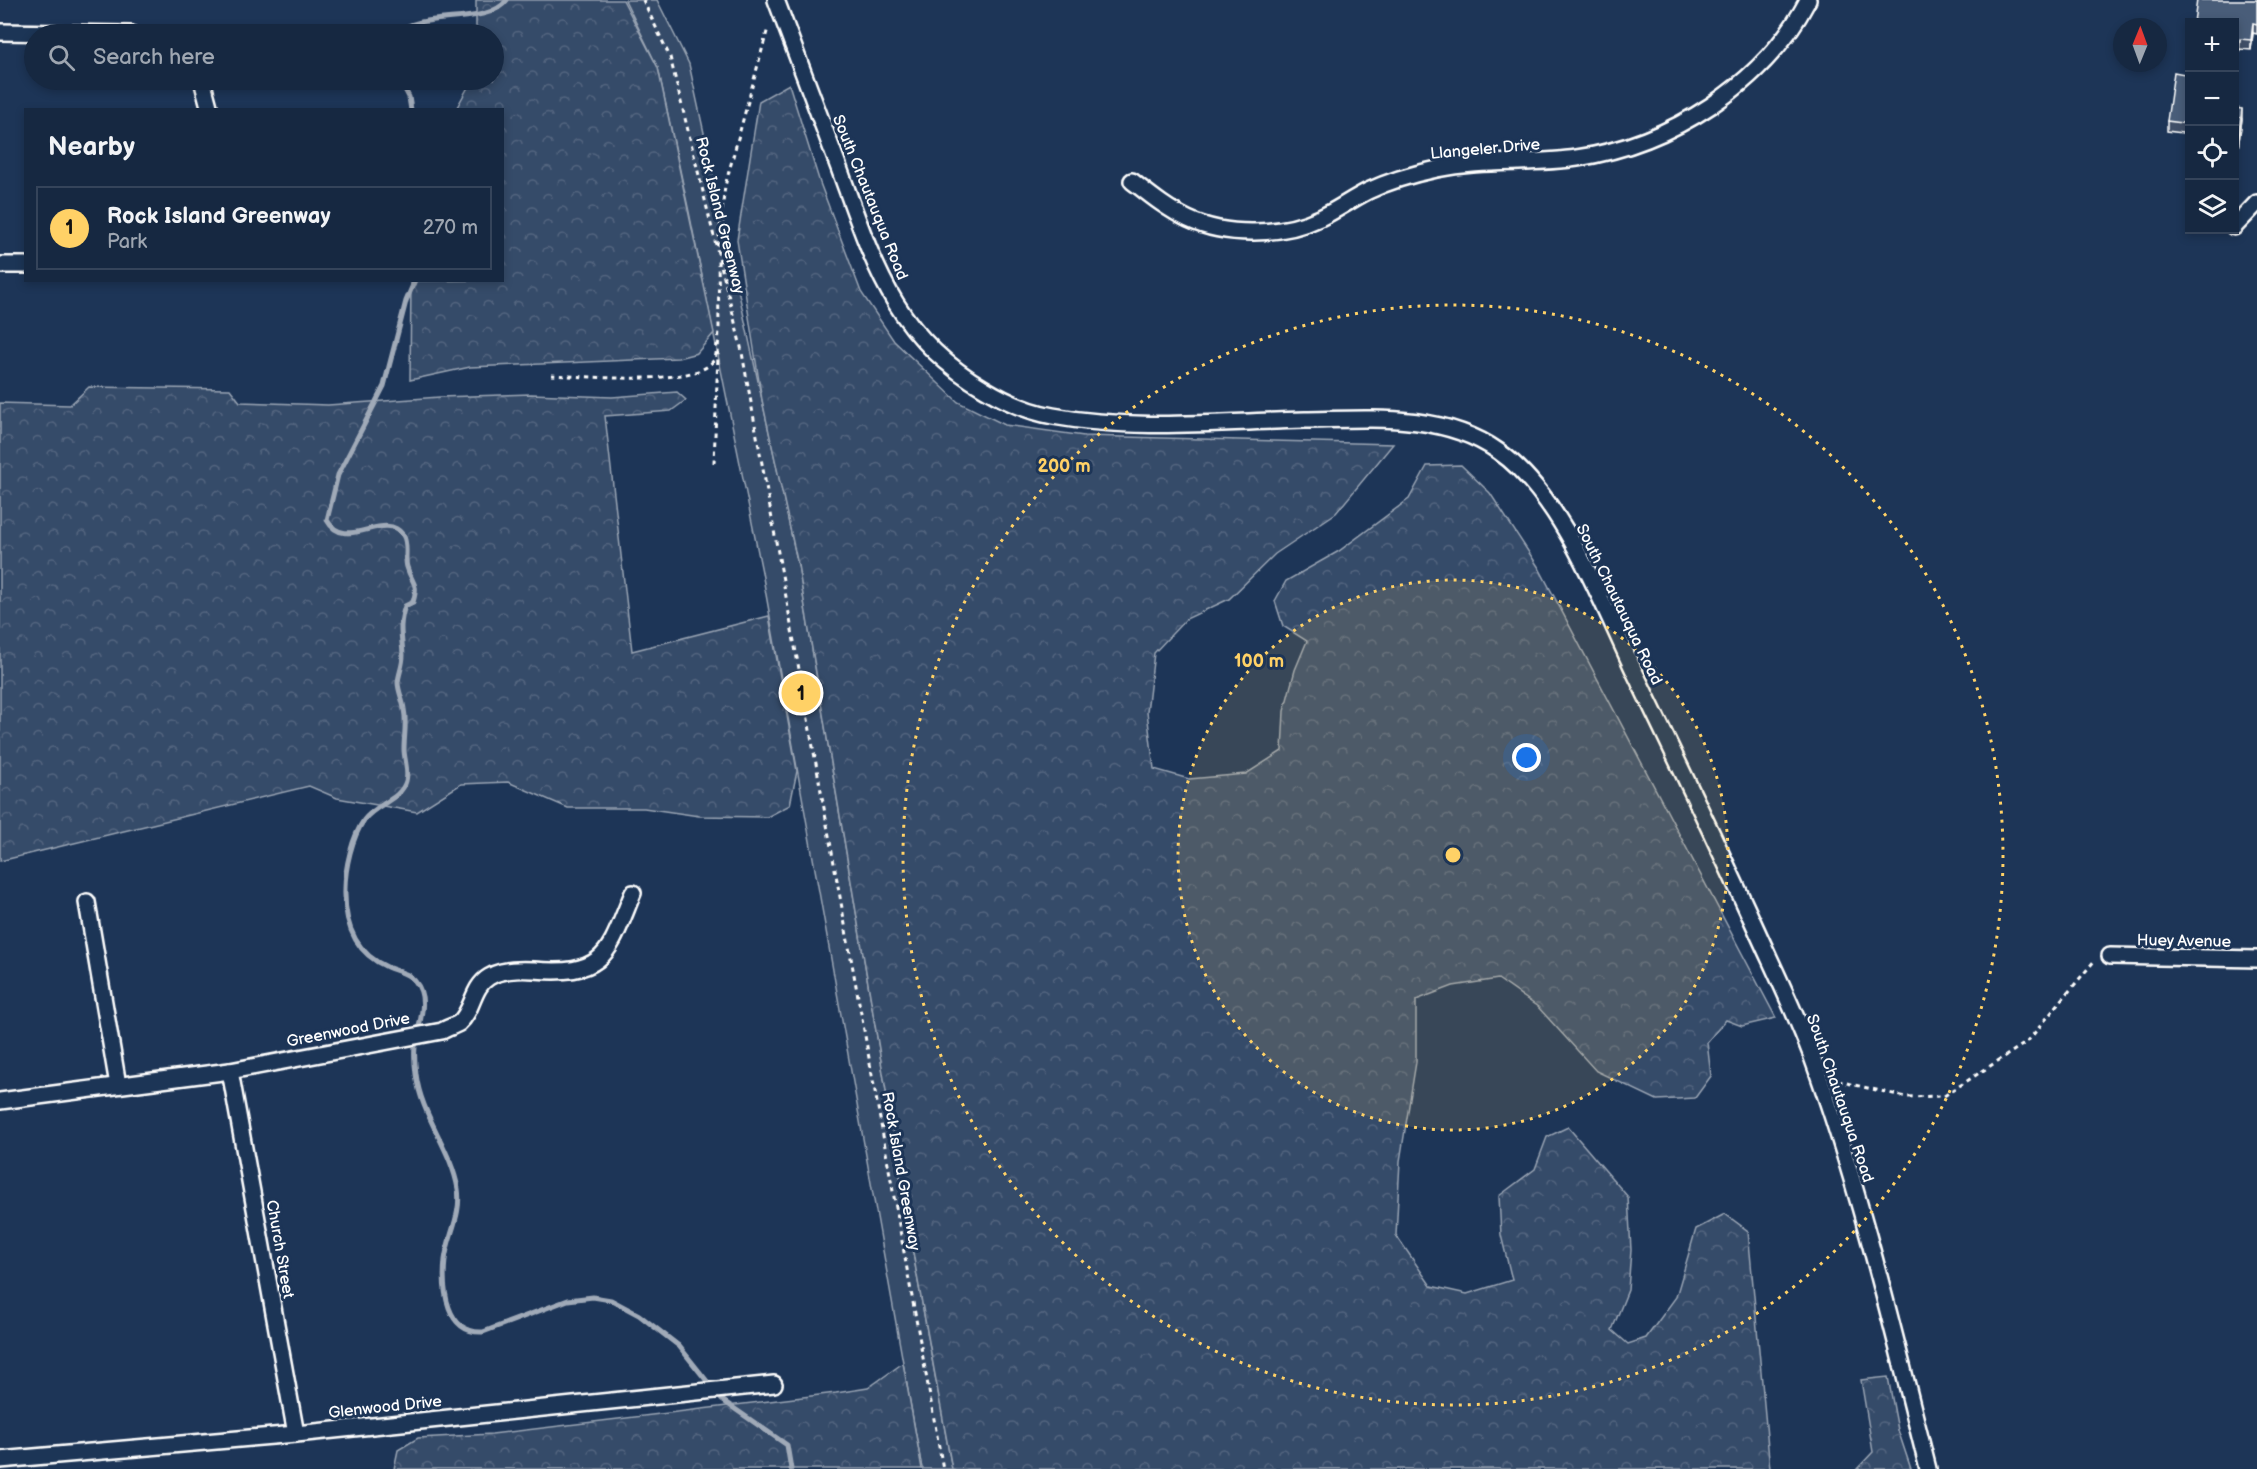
<!DOCTYPE html>
<html lang="en">
<head>
<meta charset="utf-8">
<style>
	:root { --surface:#162841; --page:#1f3048; --text:#f1f3f6; --muted:#9ea6b1; --line:#35445a; --accent:#ffd166 }
	body { margin:0; font-family:"Balsamiq Sans",sans-serif; background:var(--page); color:var(--text) }
	.controls { position:absolute; right:18px; top:18px; display:grid; overflow:hidden; border-radius:0px; box-shadow:0 3px 9px #0003 }
	.controls button { width:54px; height:54px; display:grid; place-items:center; padding:0; border:0; border-bottom:2px solid var(--line); background:var(--surface); color:var(--text); font:30px sans-serif }
	.compass { position:absolute; left:2113px; top:18px; width:54px; height:54px; border-radius:50%; background:var(--surface); box-shadow:0 3px 9px #0003; rotate:1deg }
	.you { position:absolute; left:1527px; top:758px; width:21px; height:21px; margin:-15px; border:4px solid #fff; border-radius:50%; background:#1a73e8; box-shadow:0 0 0 9px #1a73e833 }
	.badge { display:grid; place-items:center; width:39px; height:39px; border-radius:50%; background:var(--accent); color:#111; font-size:20px; font-weight:700 }
	.pin { position:absolute; translate:-50% -50%; border:3px solid #fff; box-shadow:0 2px 6px #0006 }
	.list { margin:0; padding:0; list-style:none }
	h2 { display:flex; justify-content:space-between; align-items:center; height:78px; margin:0; padding:0 24px; font-size:26px }
	h2 small { font-size:20px; font-weight:400; color:var(--muted) }
	.list li { display:grid; grid-template-columns:39px 1fr auto; gap:18px; align-items:center; box-sizing:border-box; height:84px; margin:0 12px 12px; padding:0 12px; border:2px solid var(--line); border-radius:0px }
	.list b { display:block; font-size:22px; white-space:nowrap }
	.list p { margin:0; font-size:20px; white-space:nowrap; color:var(--muted) }
	.list em { font-size:20px; font-style:normal; color:var(--muted) }
	.icon { flex:none; width:33px; height:33px; fill:none; stroke:currentColor; stroke-width:2; stroke-linecap:round; stroke-linejoin:round }
	.map { position:relative; flex:none; width:2257px; height:1469px; overflow:hidden }
	.search { position:absolute; background:var(--surface); box-shadow:0 3px 9px #0003; left:24px; top:24px; width:480px; height:66px; display:flex; align-items:center; gap:15px; box-sizing:border-box; padding:0 21px; border-radius:33px; color:var(--muted); font-size:22px }
	.panel { position:absolute; background:var(--surface); box-shadow:0 3px 9px #0003; left:24px; top:108px; width:480px; height:174px; border-radius:0px }
	.map>svg:first-child { display:block }
	.green { fill:#364b69; stroke:#9aa5b4; stroke-width:1.5 }
	.forest { fill:url(#forest-crowns); stroke:#9aa5b4; stroke-width:1.5 }
	.lines { fill:none; stroke-linecap:round; stroke-linejoin:round }
	.stream { stroke:#a0aab8; stroke-width:5 }
	.minor-casing { stroke:#fff; stroke-width:20 }
	.path { stroke:#fff; stroke-width:3; stroke-dasharray:4.5 4.5; stroke-linecap:butt }
	.minor { stroke:#1d3557; stroke-width:15 }
	.wall { fill:#405068; stroke:#fff; stroke-width:1.5 }
	.shaded-wall { fill:#344155; stroke:#fff; stroke-width:1.5 }
	.building { fill:#4a5d79; stroke:#fff; stroke-width:1.5 }
	.ring { fill:none; stroke:#ffd166; stroke-width:3; stroke-dasharray:3 6 }
	.labels { text-anchor:middle; stroke-width:6; stroke-linejoin:round; paint-order:stroke }
	.street-label { font-size:16px; fill:#fff; stroke:#1d3557 }
	.centre { fill:#ffd166; stroke:#1d3557; stroke-width:3 }
	.ring-label { font-size:18px; text-anchor:middle; font-weight:bold; fill:#ffd166; stroke:#1d3557; stroke-width:6; stroke-linejoin:round; paint-order:stroke }
</style>
</head>
<body>
<div class="map">
<svg width="2257" height="1469" viewBox="0 0 2257 1469">
	<defs>
		<pattern id="forest-crowns" width="20" height="18" patternUnits="userSpaceOnUse" patternTransform="scale(1.5)"><rect width="20" height="18" fill="#364b69"/><path d="M2 6a3 3 0 1 1 6 0M12 15a3 3 0 1 1 6 0" fill="none" stroke="#546680"/></pattern>
	</defs>
	<rect width="100%" height="100%" fill="#1d3557"/>
	<filter id="ink" filterUnits="userSpaceOnUse"><feTurbulence type="fractalNoise" baseFrequency=".0167" numOctaves="2"/><feDisplacementMap in="SourceGraphic" scale="12" xChannelSelector="R" yChannelSelector="G"/><feConvolveMatrix kernelMatrix="1 2 1 2 8 2 1 2 1" color-interpolation-filters="sRGB"/></filter>
	<g filter="url(#ink)">
		<polygon class="green" points="625,0 657,0 689,64 798,565 916,1270 952,1469 922,1469 762,572 689,212 658,68"/>
		<g class="forest">
			<polygon points="476,0 623,0 658,68 714,333 697,353 678,358 470,367 410,380 411,281 502,280 502,110 456,109 472,80 494,80 494,34 476,34"/>
			<polygon points="789,84 820,183 861,292 894,341 958,402 1005,425 1084,436 1393,444 1336,513 1275,554 1229,599 1186,619 1154,653 1147,712 1154,769 1189,779 1246,774 1282,751 1284,711 1295,670 1307,641 1283,626 1275,601 1286,581 1339,551 1409,499 1427,466 1461,465 1490,493 1539,568 1776,1018 1742,1026 1726,1020 1707,1042 1711,1076 1695,1098 1657,1100 1596,1071 1538,1007 1498,979 1453,986 1416,1000 1416,1062 1400,1161 1396,1235 1431,1286 1467,1294 1512,1280 1501,1235 1499,1196 1535,1169 1547,1137 1568,1127 1628,1197 1631,1250 1628,1290 1612,1330 1628,1344 1646,1338 1676,1297 1696,1229 1725,1214 1748,1231 1770,1469 952,1469 916,1270 798,565 762,400 737,240 759,101"/>
			<polygon points="89,387 230,389 240,402 328,405 440,397 531,394 612,397 677,392 686,400 671,411 605,416 632,651 769,616 797,771 790,805 767,817 699,816 644,808 568,808 508,782 461,784 417,812 337,798 309,786 0,861 0,403 70,405"/>
			<polygon points="903,1363 922,1469 394,1469 398,1450 418,1438 492,1434 836,1393 868,1388"/>
			<polygon points="1888,1377 1898,1430 1911,1469 1857,1469 1873,1452 1861,1380"/>
		</g>
		<g class="lines">
			<g class="stream">
				<path d="M396 34C421 9 486 28 507 0"/>
				<polyline points="400,80 409,97 411,110"/>
				<path d="M415 280 406 301 384 386 338 475 327 520C345 553 385 509 403 535 409 544 404 557 407 567 412 584 419 582 413 602L405 606C398 627 402 635 403 655 403 665 399 673 398 682 398 691 403 700 404 709 407 723 404 735 404 749 404 759 409 771 406 781 401 800 375 804 364 820 352 837 345 868 345 889 344 924 355 953 387 967 396 971 409 973 415 981 431 1000 417 1026 415 1047 414 1056 415 1066 416 1074 421 1116 451 1148 458 1189 462 1215 448 1235 445 1260 442 1289 446 1334 483 1332L568 1300 593 1297 611 1300 639 1315 679 1346 722 1400 787 1445 791 1469"/>
			</g>
			<defs>
				<g id="minor">
					<path d="M776 0C797 56 818 112 839 168 873 261 893 336 985 389 1005 401 1029 412 1053 416 1135 431 1222 422 1305 420 1369 419 1443 412 1498 451 1562 495 1602 604 1635 673 1676 758 1717 843 1756 929 1775 971 1795 1012 1811 1054 1860 1189 1893 1330 1928 1469"/>
					<polyline points="0,32 131,34"/>
					<polyline points="202,80 210,110"/>
					<path d="M1132 181C1150 195 1167 209 1188 219 1226 237 1282 236 1320 218 1337 210 1352 199 1368 191 1389 181 1413 174 1437 169 1483 159 1531 165 1577 158 1670 144 1764 85 1808 0"/>
					<polyline points="2234,227 2257,203"/>
					<polyline points="0,265 26,265"/>
					<polyline points="87,902 118,1085"/>
					<polyline points="2110,956 2257,959"/>
					<polyline points="230,1071 296,1434"/>
					<path d="M0 1101 230 1071 442 1031C447 1028 454 1026 459 1023 473 1011 472 987 489 977 502 969 519 969 534 970 607 976 608 953 633 893"/>
					<polyline points="0,1460 296,1434 774,1384"/>
				</g>
			</defs>
			<use href="#minor" class="minor-casing"/>
			<g class="path">
				<polyline points="643,0 670,57 741,347 943,1469"/>
				<polyline points="718,246 725,186 768,28"/>
				<path d="M551 375C583 376 696 387 713 361 717 357 716 349 717 344"/>
				<polyline points="714,463 719,327 718,258"/>
				<polyline points="1838,1081 1906,1097 1944,1096 2027,1042 2095,960"/>
			</g>
			<use href="#minor" class="minor"/>
		</g>
		<g class="wall">
			<polygon points="2257,0 2257,34 2253,33 2251,50 2240,49 2239,56 2235,58 2235,22"/>
			<polygon points="2190,75 2190,134 2167,131 2167,121"/>
			<polygon points="2235,108 2242,119 2238,149 2235,149"/>
		</g>
		<g class="shaded-wall">
			<polygon points="2253,23 2253,33 2251,50 2251,40"/>
			<polygon points="2240,39 2239,56 2235,58 2235,48"/>
			<polygon points="2242,109 2242,119 2238,149 2238,139"/>
		</g>
		<g class="building">
			<polygon points="2197,0 2257,0 2257,24 2253,23 2251,40 2240,39 2239,46 2235,48 2235,22 2194,22"/>
			<polygon points="2174,72 2190,75 2190,124 2167,121"/>
			<polygon points="2235,108 2242,109 2238,139 2235,139"/>
		</g>
	</g>
	<circle cx="1453" cy="855" r="275" fill="#ffd166" fill-opacity=".12"/>
	<g class="ring">
		<circle cx="1453" cy="855" r="275"/>
		<circle cx="1453" cy="855" r="550"/>
	</g>
	<g class="labels">
		<g class="street-label">
			<text transform="translate(1485 148) rotate(-5)" y="6">Llangeler Drive</text>
			<text transform="translate(871 197) rotate(68)" y="6">South Chautauqua Road</text>
			<text transform="translate(721 215) rotate(76)" y="6">Rock Island Greenway</text>
			<text transform="translate(1620 604) rotate(64)" y="6">South Chautauqua Road</text>
			<text transform="translate(2184 940) rotate(1)" y="6">Huey Avenue</text>
			<text transform="translate(348 1029) rotate(-11)" y="6">Greenwood Drive</text>
			<text transform="translate(1841 1098) rotate(71)" y="6">South Chautauqua Road</text>
			<text transform="translate(902 1171) rotate(80)" y="6">Rock Island Greenway</text>
			<text transform="translate(281 1249) rotate(80)" y="6">Church Street</text>
			<text transform="translate(385 1406) rotate(-6)" y="6">Glenwood Drive</text>
		</g>
	</g>
	<circle cx="1453" cy="855" r="9" class="centre"/>
	<g class="ring-label">
		<text x="1064" y="472">200 m</text>
		<text x="1259" y="667">100 m</text>
	</g>
</svg>
<div class="controls">
<button>+</button>
<button>−</button>
<button><svg class="icon" aria-label="locate" viewBox="0 0 24 24"><circle cx="12" cy="12" r="6"/><path d="M12 2v4M12 18v4M2 12h4M18 12h4"/></svg></button>
<button><svg class="icon" aria-label="layers" viewBox="0 0 24 24"><path d="M12 4l9 5-9 5-9-5zM3 14l9 5 9-5"/></svg></button>
</div>
<svg class="compass" viewBox="-18 -18 36 36"><path d="M0-13l5 13h-10z" fill="#e53935"/><path d="M0 13l5-13h-10z" fill="#9ea6b1"/></svg>
<div class="you"></div>
<div class="pin badge" style="left:801px;top:693px">1</div>
<div class="search"><svg class="icon" aria-label="search" viewBox="0 0 24 24"><circle cx="10" cy="10" r="6"/><path d="M15 15l6 6"/></svg>Search here</div>
<section class="panel">
<h2>Nearby<small></small></h2>
<ul class="list">
<li><span class="badge">1</span><div><b>Rock Island Greenway</b><p>Park</p></div><em>270 m</em></li>
</ul>
</section>
</div>
</body>
</html>
